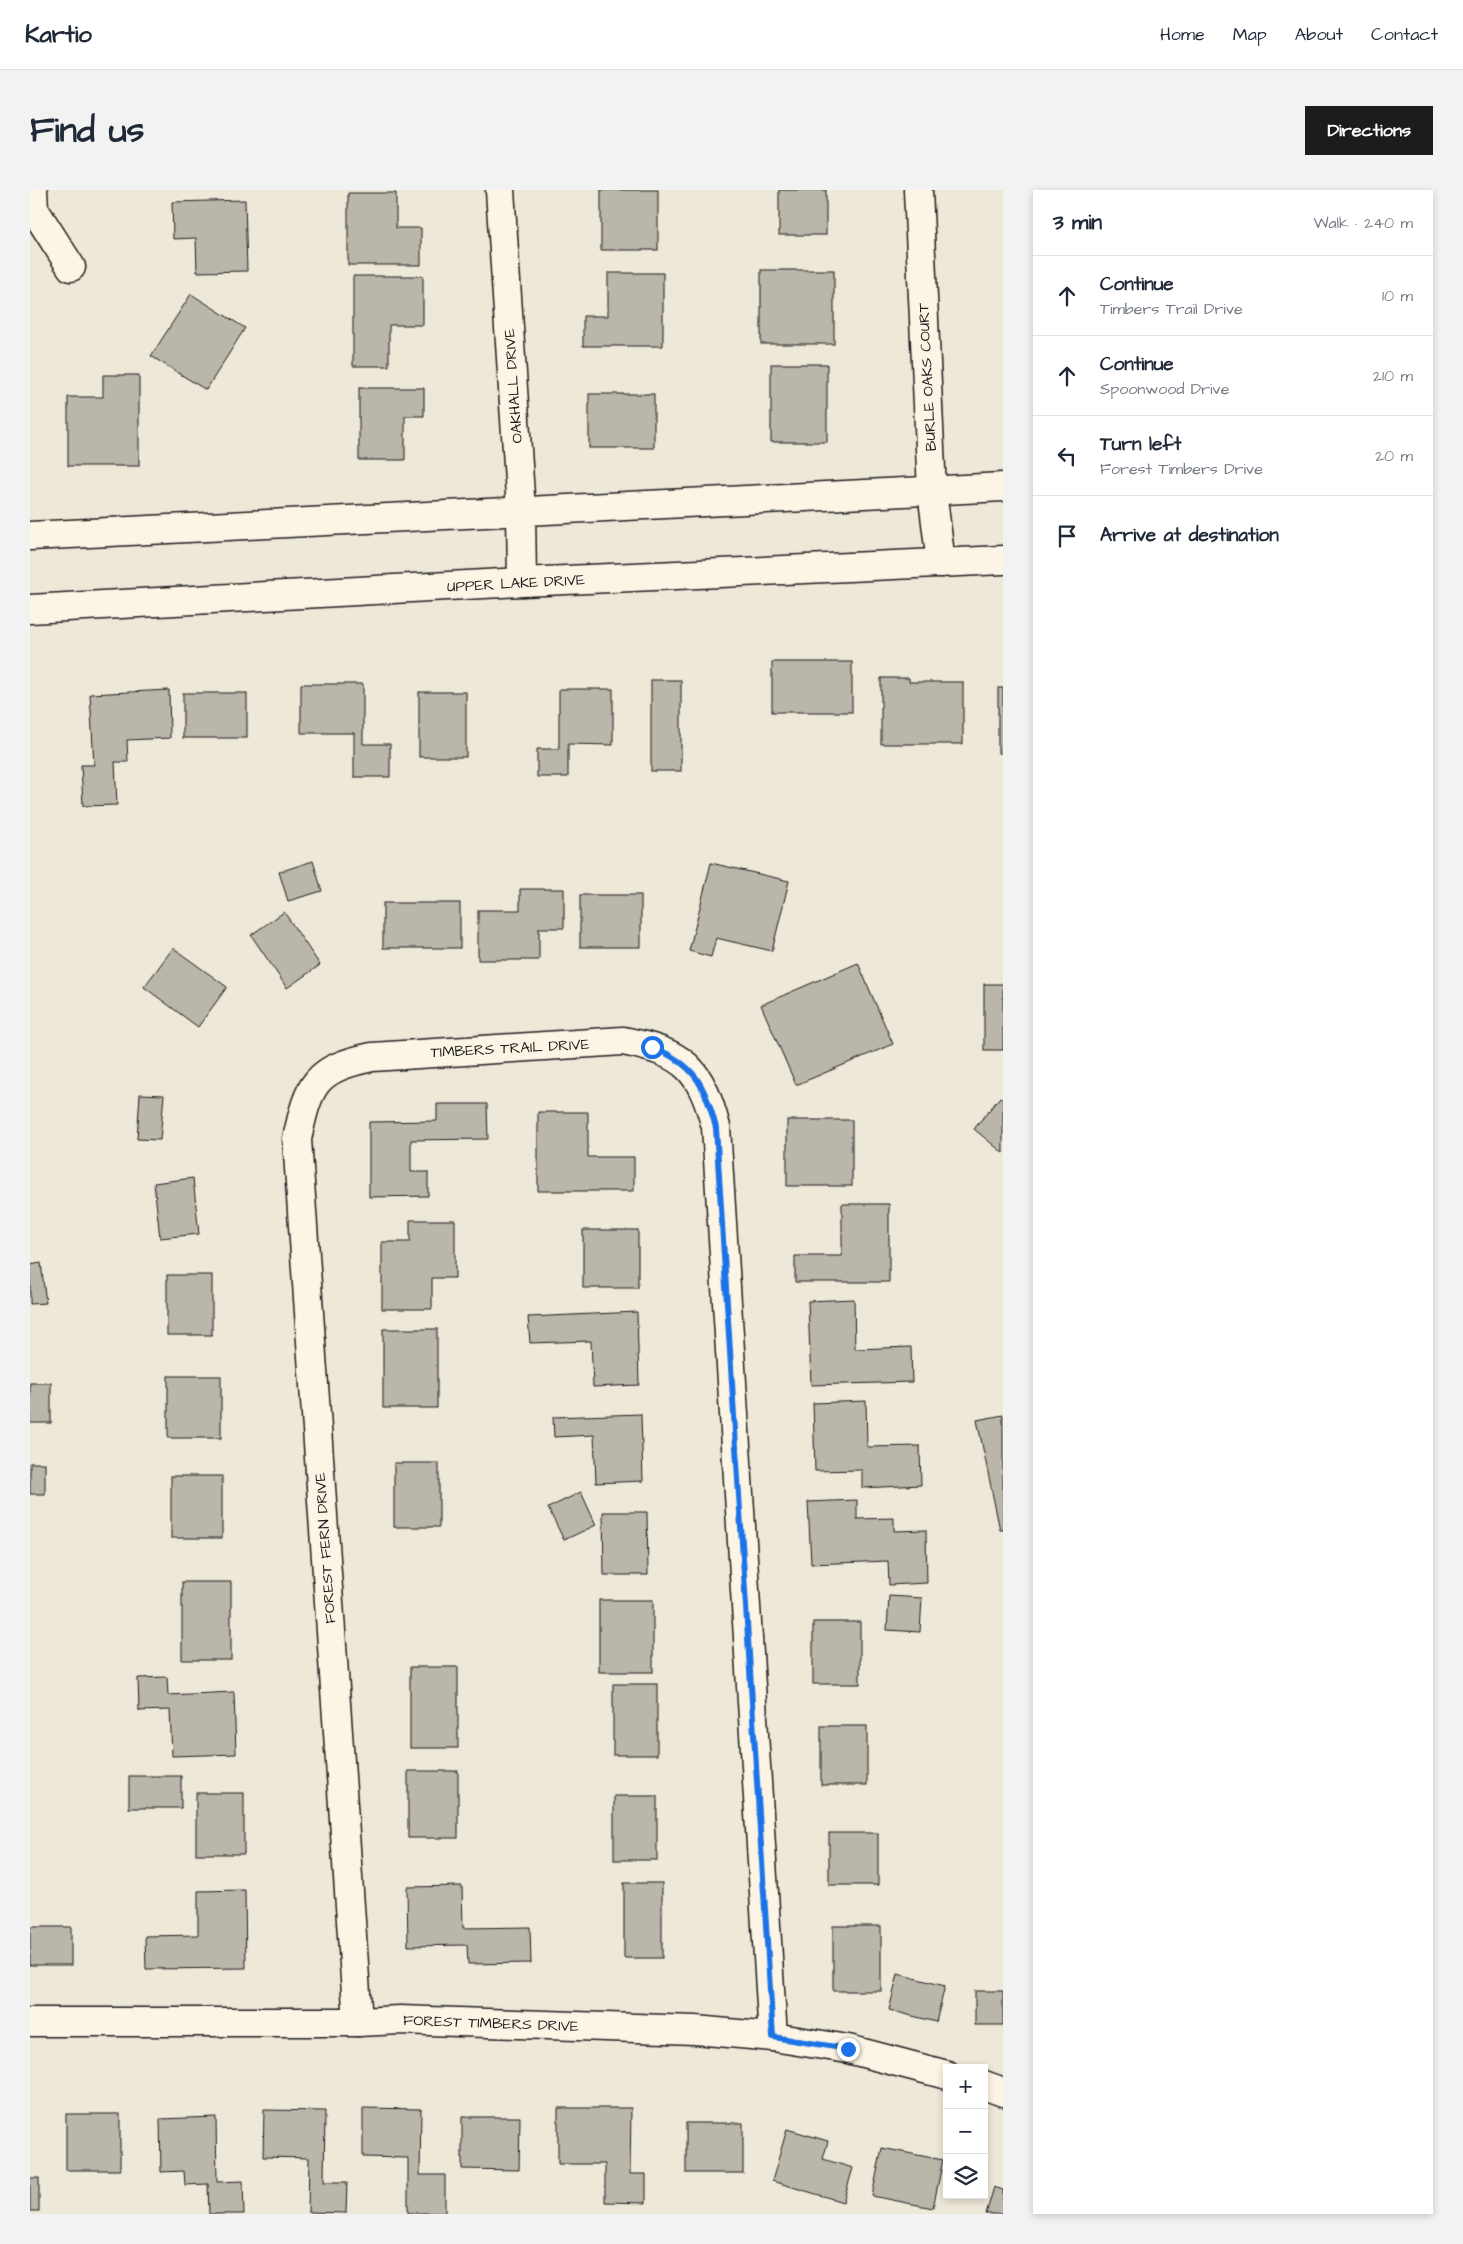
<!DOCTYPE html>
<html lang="en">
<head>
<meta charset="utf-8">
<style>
	:root { --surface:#fff; --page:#f2f2f3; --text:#1f2937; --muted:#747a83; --line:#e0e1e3; --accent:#1c1c1c }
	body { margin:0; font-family:"Architects Daughter",sans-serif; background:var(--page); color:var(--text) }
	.controls { position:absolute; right:15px; bottom:15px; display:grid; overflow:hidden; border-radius:0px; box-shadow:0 2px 8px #0003 }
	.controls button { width:45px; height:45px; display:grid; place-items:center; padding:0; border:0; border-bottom:1px solid var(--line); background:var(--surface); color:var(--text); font:25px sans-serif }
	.stop { position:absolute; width:15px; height:15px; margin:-11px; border:4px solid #1a73e8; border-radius:50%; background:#fff }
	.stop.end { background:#1a73e8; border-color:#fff; box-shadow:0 1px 5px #0008 }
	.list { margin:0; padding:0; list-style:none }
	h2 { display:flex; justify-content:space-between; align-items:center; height:65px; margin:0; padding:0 20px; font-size:21px }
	h2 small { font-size:16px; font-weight:400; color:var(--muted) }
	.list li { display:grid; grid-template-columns:32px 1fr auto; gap:15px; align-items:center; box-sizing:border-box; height:80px; padding:0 20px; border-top:1px solid var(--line) }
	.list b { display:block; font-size:19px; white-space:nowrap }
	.list p { margin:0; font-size:16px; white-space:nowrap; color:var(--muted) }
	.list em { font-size:16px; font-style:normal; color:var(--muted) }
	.icon { flex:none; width:28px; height:28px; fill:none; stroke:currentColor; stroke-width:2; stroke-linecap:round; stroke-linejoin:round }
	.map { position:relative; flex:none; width:973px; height:2024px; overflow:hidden; border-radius:0px }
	header { display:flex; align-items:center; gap:30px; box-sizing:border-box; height:70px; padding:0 25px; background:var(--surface); border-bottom:1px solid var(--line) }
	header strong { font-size:24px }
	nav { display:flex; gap:28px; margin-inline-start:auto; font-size:18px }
	.intro { display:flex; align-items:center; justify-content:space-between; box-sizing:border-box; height:120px; padding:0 30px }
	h1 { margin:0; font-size:35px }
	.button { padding:12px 22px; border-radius:0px; background:var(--accent); color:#fff; font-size:18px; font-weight:700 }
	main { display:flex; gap:30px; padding:0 30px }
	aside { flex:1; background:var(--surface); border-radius:0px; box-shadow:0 2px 8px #0003 }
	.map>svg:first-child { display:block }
	.building { fill:#bab6aa; stroke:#1c1c1c }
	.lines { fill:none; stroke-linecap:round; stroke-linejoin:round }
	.minor-casing { stroke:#1c1c1c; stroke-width:31 }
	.minor { stroke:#fcf5e5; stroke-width:28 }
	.route { stroke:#1a73e8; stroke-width:6 }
	.labels { text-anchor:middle; stroke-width:4.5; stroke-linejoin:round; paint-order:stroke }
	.street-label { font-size:15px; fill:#1c1c1c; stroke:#fcf5e5 }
</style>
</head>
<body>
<header>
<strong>Kartio</strong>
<nav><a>Home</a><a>Map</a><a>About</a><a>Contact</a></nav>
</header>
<div class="intro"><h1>Find us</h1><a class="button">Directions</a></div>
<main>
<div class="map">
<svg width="973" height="2024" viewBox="0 0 973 2024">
	<rect width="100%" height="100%" fill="#eee8d9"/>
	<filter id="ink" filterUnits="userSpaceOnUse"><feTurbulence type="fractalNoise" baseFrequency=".02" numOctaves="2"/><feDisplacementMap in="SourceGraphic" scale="10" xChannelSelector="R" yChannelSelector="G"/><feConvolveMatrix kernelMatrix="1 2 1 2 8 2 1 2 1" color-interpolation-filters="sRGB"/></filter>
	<g filter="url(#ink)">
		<g class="building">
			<rect x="571" y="0" width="57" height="60"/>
			<rect x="749" y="0" width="47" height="45"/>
			<polygon points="318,3 366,3 366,38 391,38 391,75 318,75"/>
			<polygon points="215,10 217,81 167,82 166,48 143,49 142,12"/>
			<rect x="731" y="80" width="73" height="74"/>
			<polygon points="578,83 633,83 633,156 553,156 553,126 578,126"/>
			<polygon points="323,86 393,86 393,135 359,135 359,176 323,176"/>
			<polygon points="161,104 215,138 176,200 121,166"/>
			<rect x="741" y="174" width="56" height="78"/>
			<polygon points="73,185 109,185 109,276 38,276 38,207 73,207"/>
			<polygon points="329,198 394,198 394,226 375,226 375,270 329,270"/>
			<rect x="559" y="204" width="65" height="54"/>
			<rect x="742" y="472" width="80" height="50"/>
			<polygon points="851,488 879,488 879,492 933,492 933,554 851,554"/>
			<rect x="621" y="490" width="30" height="91"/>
			<polygon points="271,494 333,494 333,554 360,554 360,587 324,587 324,543 271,543"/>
			<rect x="968" y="498" width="5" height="65"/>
			<polygon points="529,499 583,499 583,555 538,554 538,587 507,587 507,559 529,559"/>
			<polygon points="139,500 140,548 97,550 98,572 85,572 87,615 53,616 51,575 64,575 60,504"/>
			<rect x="389" y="502" width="47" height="65"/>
			<rect x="153" y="503" width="64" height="45"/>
			<polygon points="283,671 292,701 258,711 249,682"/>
			<polygon points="681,673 759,691 742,761 686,748 681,767 659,761"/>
			<polygon points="490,699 534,699 534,738 509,738 509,770 448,770 448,720 490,720"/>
			<rect x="550" y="705" width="61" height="52"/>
			<rect x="353" y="713" width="77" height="45"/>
			<polygon points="254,722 290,775 257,798 221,745"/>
			<polygon points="143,758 197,797 168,837 114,797"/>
			<polygon points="828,773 863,854 766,895 731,815"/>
			<rect x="954" y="794" width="19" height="66"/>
			<polygon points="110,904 134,905 130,950 107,949"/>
			<polygon points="970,907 973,909 973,963 944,939"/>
			<polygon points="407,914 457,914 458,949 381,950 381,982 398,982 398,1006 339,1007 339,932 407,931"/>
			<polygon points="508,922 558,922 558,967 604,967 604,1001 508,1001"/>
			<rect x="757" y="930" width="65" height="66"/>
			<polygon points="163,988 169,1044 130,1048 124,993"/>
			<polygon points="812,1014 859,1014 859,1092 765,1092 765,1066 812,1066"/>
			<polygon points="380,1030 425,1030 425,1088 402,1088 402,1119 352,1119 352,1052 380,1052"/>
			<rect x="553" y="1040" width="55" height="58"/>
			<polygon points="11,1073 16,1113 0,1114 0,1075"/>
			<rect x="137" y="1085" width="45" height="60"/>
			<polygon points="824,1109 825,1159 881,1157 882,1192 781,1195 778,1111"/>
			<polygon points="607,1122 609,1195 563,1197 561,1151 500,1153 498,1127"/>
			<rect x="353" y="1139" width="54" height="79"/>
			<rect x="138" y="1186" width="53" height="62"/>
			<rect x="0" y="1193" width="21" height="40"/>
			<polygon points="836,1211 837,1257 890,1256 891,1295 832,1298 832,1280 785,1281 783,1213"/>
			<polygon points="611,1224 613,1291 566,1293 564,1245 524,1247 523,1227"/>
			<polygon points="973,1225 973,1340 970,1340 947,1230"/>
			<rect x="0" y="1273" width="15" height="31"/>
			<rect x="364" y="1273" width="45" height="64"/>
			<rect x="141" y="1286" width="51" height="62"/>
			<polygon points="551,1302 566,1335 534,1350 518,1318"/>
			<polygon points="827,1310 827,1329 864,1328 864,1341 896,1340 897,1393 859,1395 858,1371 781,1374 778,1312"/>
			<polygon points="573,1322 617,1322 618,1385 574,1385"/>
			<rect x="152" y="1392" width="49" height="78"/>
			<polygon points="859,1406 892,1408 890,1442 857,1440"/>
			<rect x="569" y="1410" width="54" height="72"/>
			<rect x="783" y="1432" width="47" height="62"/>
			<rect x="380" y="1477" width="48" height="81"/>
			<polygon points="137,1487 138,1505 204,1502 206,1564 142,1566 140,1520 109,1521 108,1488"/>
			<rect x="583" y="1494" width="44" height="71"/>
			<rect x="791" y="1536" width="46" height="59"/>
			<rect x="378" y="1581" width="50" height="67"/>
			<rect x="99" y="1586" width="52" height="32"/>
			<rect x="166" y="1603" width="48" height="61"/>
			<rect x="584" y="1606" width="43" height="64"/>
			<rect x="799" y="1643" width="49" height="52"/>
			<rect x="594" y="1693" width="38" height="75"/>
			<polygon points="432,1696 433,1738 500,1737 501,1773 438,1774 437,1755 378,1756 377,1697"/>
			<polygon points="215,1700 216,1778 116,1779 115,1746 168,1745 168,1701"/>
			<rect x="803" y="1736" width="48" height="65"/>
			<rect x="0" y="1737" width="41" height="38"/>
			<polygon points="868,1784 915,1796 906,1832 859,1820"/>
			<rect x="945" y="1801" width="28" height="34"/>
			<polygon points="333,1918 391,1919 390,1985 415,1985 415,2023 378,2023 378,1968 333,1967"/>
			<polygon points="528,1918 601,1918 600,1984 616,1984 616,2013 575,2012 575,1974 528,1974"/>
			<polygon points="234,1920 295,1921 294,1992 317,1992 316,2023 278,2022 279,1968 233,1967"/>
			<rect x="36" y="1924" width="54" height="56"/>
			<polygon points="186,1927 187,1992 213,1991 214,2024 179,2024 178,1994 155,1995 154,1981 131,1982 130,1929"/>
			<polygon points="432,1927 490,1927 489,1980 432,1979"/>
			<rect x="656" y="1933" width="57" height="50"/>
			<polygon points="757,1939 798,1951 793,1969 823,1978 813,2012 742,1991"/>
			<polygon points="852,1958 913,1970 903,2018 842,2006"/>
			<rect x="0" y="1988" width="9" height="33"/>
			<polygon points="964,1997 973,2000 973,2024 956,2024"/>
		</g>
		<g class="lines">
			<defs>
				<g id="minor">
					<polyline points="3,0 4,19 41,77"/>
					<polyline points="470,0 491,321 492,392"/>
					<polyline points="888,0 902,301 911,373"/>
					<polyline points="0,346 973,297"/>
					<polyline points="0,419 492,392 973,370"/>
					<polyline points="0,1832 328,1832 370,1830 665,1840 743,1847 818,1859 917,1885"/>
					<path d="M328 1832 267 949C279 894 284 879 342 867L593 851C654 863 670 877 686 937L743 1847"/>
					<polyline points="954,1895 973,1902"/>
				</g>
			</defs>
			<use href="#minor" class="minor-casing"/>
			<use href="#minor" class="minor"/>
		</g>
	</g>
	<g class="lines" filter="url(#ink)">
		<path class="route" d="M622 857C665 874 675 895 686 938L743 1847 818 1859"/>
	</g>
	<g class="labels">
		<g class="street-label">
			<text transform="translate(897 187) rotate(-93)" y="5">BURLE OAKS COURT</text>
			<text transform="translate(483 196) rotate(-94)" y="5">OAKHALL DRIVE</text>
			<text transform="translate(486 393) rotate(-3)" y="5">UPPER LAKE DRIVE</text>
			<text transform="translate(480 858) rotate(-3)" y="5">TIMBERS TRAIL DRIVE</text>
			<text transform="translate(295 1358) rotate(-94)" y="5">FOREST FERN DRIVE</text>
			<text transform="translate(461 1833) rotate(2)" y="5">FOREST TIMBERS DRIVE</text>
		</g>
	</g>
</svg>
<div class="controls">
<button>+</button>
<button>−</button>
<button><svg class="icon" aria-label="layers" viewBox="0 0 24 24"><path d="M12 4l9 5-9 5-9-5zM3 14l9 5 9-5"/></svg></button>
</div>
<div class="stop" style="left:622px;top:857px"></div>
<div class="stop end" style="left:818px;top:1859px"></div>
</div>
<aside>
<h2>3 min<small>Walk · 240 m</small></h2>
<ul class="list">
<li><svg class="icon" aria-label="ahead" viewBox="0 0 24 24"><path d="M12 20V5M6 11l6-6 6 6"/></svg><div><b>Continue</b><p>Timbers Trail Drive</p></div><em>10 m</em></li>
<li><svg class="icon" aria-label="ahead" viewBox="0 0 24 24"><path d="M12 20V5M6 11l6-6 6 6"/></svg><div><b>Continue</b><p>Spoonwood Drive</p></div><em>210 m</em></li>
<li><svg class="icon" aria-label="left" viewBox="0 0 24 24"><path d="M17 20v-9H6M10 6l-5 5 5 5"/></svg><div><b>Turn left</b><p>Forest Timbers Drive</p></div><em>20 m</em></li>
<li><svg class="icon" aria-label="arrive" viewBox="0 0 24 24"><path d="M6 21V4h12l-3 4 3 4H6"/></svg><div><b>Arrive at destination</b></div></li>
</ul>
</aside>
</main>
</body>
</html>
